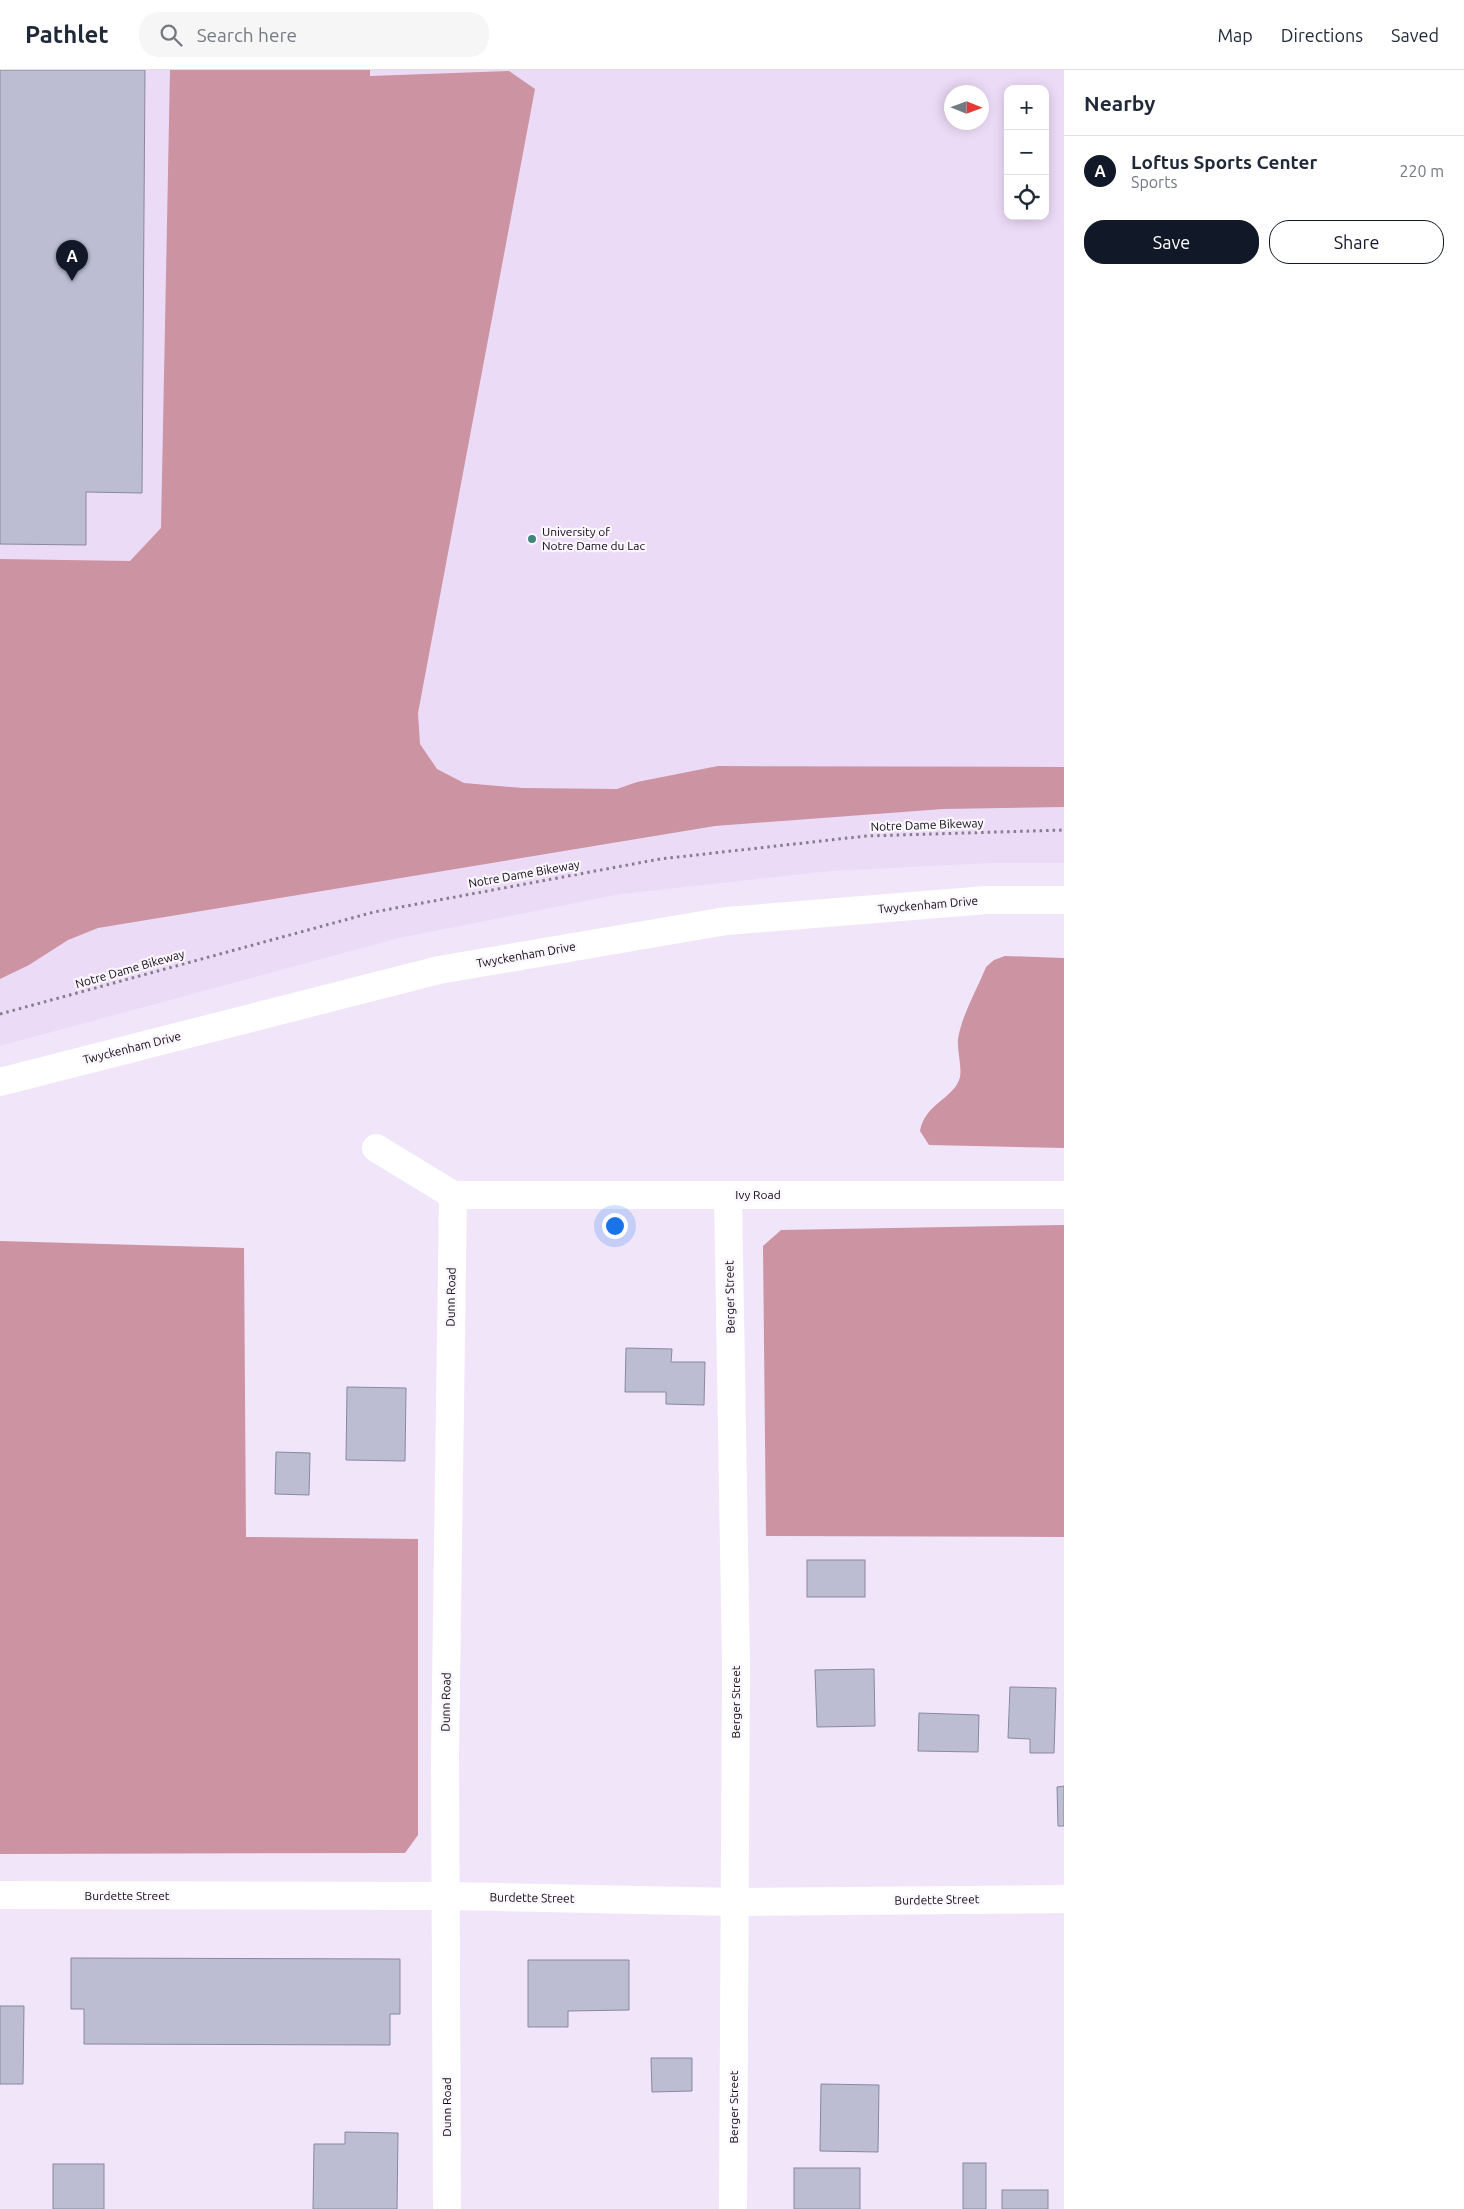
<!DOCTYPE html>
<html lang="en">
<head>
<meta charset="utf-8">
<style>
	:root { --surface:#fff; --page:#f6f6f7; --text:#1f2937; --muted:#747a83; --line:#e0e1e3; --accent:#111827 }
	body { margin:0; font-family:Ubuntu,sans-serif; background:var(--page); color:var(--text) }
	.controls { position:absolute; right:15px; top:15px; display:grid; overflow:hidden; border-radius:10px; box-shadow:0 2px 12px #0003 }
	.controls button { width:45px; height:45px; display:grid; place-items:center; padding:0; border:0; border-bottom:1px solid var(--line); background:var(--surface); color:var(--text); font:25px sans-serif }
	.compass { position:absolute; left:944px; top:15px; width:45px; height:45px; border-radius:50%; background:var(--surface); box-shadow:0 2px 12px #0003; rotate:91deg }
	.you { position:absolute; left:614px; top:1155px; width:18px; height:18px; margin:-12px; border:4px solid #fff; border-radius:50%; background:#1a73e8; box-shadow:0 0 0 8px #1a73e833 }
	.badge { display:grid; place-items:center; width:32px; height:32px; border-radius:50%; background:var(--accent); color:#fff; font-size:16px; font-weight:700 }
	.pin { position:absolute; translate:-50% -41px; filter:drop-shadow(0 1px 2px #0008) }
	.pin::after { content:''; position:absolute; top:26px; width:18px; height:15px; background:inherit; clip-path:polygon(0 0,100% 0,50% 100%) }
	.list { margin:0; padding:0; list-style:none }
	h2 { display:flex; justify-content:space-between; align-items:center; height:65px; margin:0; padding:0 20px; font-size:21px }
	h2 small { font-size:16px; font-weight:400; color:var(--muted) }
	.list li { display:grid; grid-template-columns:32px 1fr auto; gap:15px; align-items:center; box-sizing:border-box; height:70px; padding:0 20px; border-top:1px solid var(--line) }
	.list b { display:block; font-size:19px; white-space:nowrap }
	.list p { margin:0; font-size:16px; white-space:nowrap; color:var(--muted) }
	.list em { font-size:16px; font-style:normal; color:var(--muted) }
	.actions { display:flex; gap:10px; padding:15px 20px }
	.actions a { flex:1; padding:11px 0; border:1px solid var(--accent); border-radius:20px; text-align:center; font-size:18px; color:var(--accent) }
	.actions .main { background:var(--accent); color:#fff }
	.icon { flex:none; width:28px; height:28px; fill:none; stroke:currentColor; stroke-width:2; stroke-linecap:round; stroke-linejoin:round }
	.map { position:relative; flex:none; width:1064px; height:2139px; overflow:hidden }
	header { display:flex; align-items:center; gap:30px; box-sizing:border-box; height:70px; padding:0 25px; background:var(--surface); border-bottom:1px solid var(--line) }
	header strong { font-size:24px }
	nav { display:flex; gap:28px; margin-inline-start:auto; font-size:18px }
	.search { width:350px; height:45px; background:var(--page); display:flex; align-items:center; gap:12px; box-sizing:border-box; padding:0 18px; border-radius:20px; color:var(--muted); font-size:19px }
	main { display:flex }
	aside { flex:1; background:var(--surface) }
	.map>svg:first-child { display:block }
	.built { fill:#ecdbf7; fill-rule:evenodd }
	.forest { fill:#cc93a2 }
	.building { fill:#bcbcd2; stroke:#89899e }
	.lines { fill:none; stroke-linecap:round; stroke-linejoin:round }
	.path { stroke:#867d8b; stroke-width:3; stroke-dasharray:2.5 4; stroke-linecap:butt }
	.street { stroke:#fff; stroke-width:28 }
	.secondary { stroke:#fff; stroke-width:28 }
	.poi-dot { fill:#40867c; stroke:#fbf6fe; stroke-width:2 }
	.labels { text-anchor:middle; stroke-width:4.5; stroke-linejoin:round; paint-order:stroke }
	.poi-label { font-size:12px; fill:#0e0a10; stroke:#fbf6fe; text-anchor:start }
	.street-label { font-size:12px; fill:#0e0a10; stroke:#fbf6fe }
</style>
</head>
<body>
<header>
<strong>Pathlet</strong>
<div class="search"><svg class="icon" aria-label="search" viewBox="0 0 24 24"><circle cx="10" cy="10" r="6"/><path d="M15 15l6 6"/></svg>Search here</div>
<nav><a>Map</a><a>Directions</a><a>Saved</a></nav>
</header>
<main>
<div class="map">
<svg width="1064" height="2139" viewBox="0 0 1064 2139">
	<rect width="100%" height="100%" fill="#f1e5fa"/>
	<path class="built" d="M0 0H1064V793H991L831 801 621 824 399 868 0 976ZM1008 19H1045V146H1008ZM952 22H982V52H952Z"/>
	<g class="forest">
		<polygon points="170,0 370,0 370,6 509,1 535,19 418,643 420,674 437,699 464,713 523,718 617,719 637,712 718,696 1064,697 1064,737 943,739 715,756 98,858 68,870 29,895 0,909 0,489 130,491 161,458"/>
		<path d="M1005 886 1064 888V1078L929 1075 920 1061C925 1033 955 1028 960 1007 962 996 957 981 958 969 962 944 977 920 986 897L994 890Z"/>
		<polygon points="1064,1155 1064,1467 766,1466 763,1176 781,1160"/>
		<polygon points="0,1171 244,1178 246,1467 418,1469 418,1765 405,1783 0,1784"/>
	</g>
	<g class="building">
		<polygon points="0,0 145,0 142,423 86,422 86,475 0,474"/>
		<polygon points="626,1278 672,1279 671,1292 705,1292 704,1335 666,1334 666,1322 625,1322"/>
		<polygon points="347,1317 406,1318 405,1391 346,1390"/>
		<polygon points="276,1382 310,1383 309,1425 275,1424"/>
		<rect x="807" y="1490" width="58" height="37"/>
		<polygon points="874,1599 875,1656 817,1657 815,1600"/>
		<polygon points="1010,1617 1056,1618 1054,1683 1030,1683 1030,1669 1008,1668"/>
		<polygon points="919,1643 979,1645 978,1682 918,1681"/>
		<polygon points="1064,1716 1064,1756 1058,1756 1057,1717"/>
		<polygon points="71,1888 400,1889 400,1944 390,1944 390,1975 84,1974 84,1939 71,1939"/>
		<polygon points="528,1890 629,1890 629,1940 568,1941 568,1957 528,1957"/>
		<polygon points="0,1936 24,1936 23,2014 0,2014"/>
		<polygon points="651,1988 692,1988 692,2021 652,2022"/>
		<polygon points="821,2014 879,2015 878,2082 820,2081"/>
		<polygon points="345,2062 398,2063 397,2139 313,2139 314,2074 345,2074"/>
		<rect x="963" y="2093" width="23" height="46"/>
		<rect x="53" y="2094" width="51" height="45"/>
		<rect x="794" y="2098" width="66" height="41"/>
		<rect x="1002" y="2120" width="46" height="19"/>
	</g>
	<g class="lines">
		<polyline class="path" points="0,944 374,842 660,789 866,766 1064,760"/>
		<g class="street">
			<polyline points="376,1078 453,1125"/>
			<polyline points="453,1125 1064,1125"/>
			<polyline points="728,1125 736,1595 733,2139"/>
			<polyline points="0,1825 446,1826 735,1832 1064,1829"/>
			<polyline points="447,2139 445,1685 453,1125"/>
		</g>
		<polyline class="secondary" points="0,1012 439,900 726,851 987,830 1064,830"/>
	</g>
	<circle class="poi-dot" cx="532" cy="469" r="5"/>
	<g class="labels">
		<g class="poi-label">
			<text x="542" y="466">University of<tspan x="542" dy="14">Notre Dame du Lac</tspan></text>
		</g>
		<g class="street-label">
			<text transform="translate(927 755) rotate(-2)" y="4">Notre Dame Bikeway</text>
			<text transform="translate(524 804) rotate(-10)" y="4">Notre Dame Bikeway</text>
			<text transform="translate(928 835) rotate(-5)" y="4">Twyckenham Drive</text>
			<text transform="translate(526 885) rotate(-10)" y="4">Twyckenham Drive</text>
			<text transform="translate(130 899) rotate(-16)" y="4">Notre Dame Bikeway</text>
			<text transform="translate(132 978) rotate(-14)" y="4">Twyckenham Drive</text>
			<text x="758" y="1129">Ivy Road</text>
			<text transform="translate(451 1227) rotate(-89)" y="4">Dunn Road</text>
			<text transform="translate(730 1227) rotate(-91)" y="4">Berger Street</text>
			<text transform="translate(446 1632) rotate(-89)" y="4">Dunn Road</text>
			<text transform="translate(736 1632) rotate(-90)" y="4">Berger Street</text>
			<text x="127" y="1830">Burdette Street</text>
			<text transform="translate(532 1828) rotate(1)" y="4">Burdette Street</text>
			<text transform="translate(937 1830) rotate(-1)" y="4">Burdette Street</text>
			<text transform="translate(447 2037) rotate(-90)" y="4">Dunn Road</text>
			<text transform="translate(734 2037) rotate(-90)" y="4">Berger Street</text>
		</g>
	</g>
</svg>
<div class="controls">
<button>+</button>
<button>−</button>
<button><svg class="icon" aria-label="locate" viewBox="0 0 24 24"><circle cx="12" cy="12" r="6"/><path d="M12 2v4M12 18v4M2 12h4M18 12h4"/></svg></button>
</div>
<svg class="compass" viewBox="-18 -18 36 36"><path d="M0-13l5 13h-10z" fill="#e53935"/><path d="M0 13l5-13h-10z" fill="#747a83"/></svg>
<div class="you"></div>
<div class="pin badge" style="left:72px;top:211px">A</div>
</div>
<aside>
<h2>Nearby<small></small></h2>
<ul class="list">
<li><span class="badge">A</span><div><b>Loftus Sports Center</b><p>Sports</p></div><em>220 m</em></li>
</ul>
<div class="actions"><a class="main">Save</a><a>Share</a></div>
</aside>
</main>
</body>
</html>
